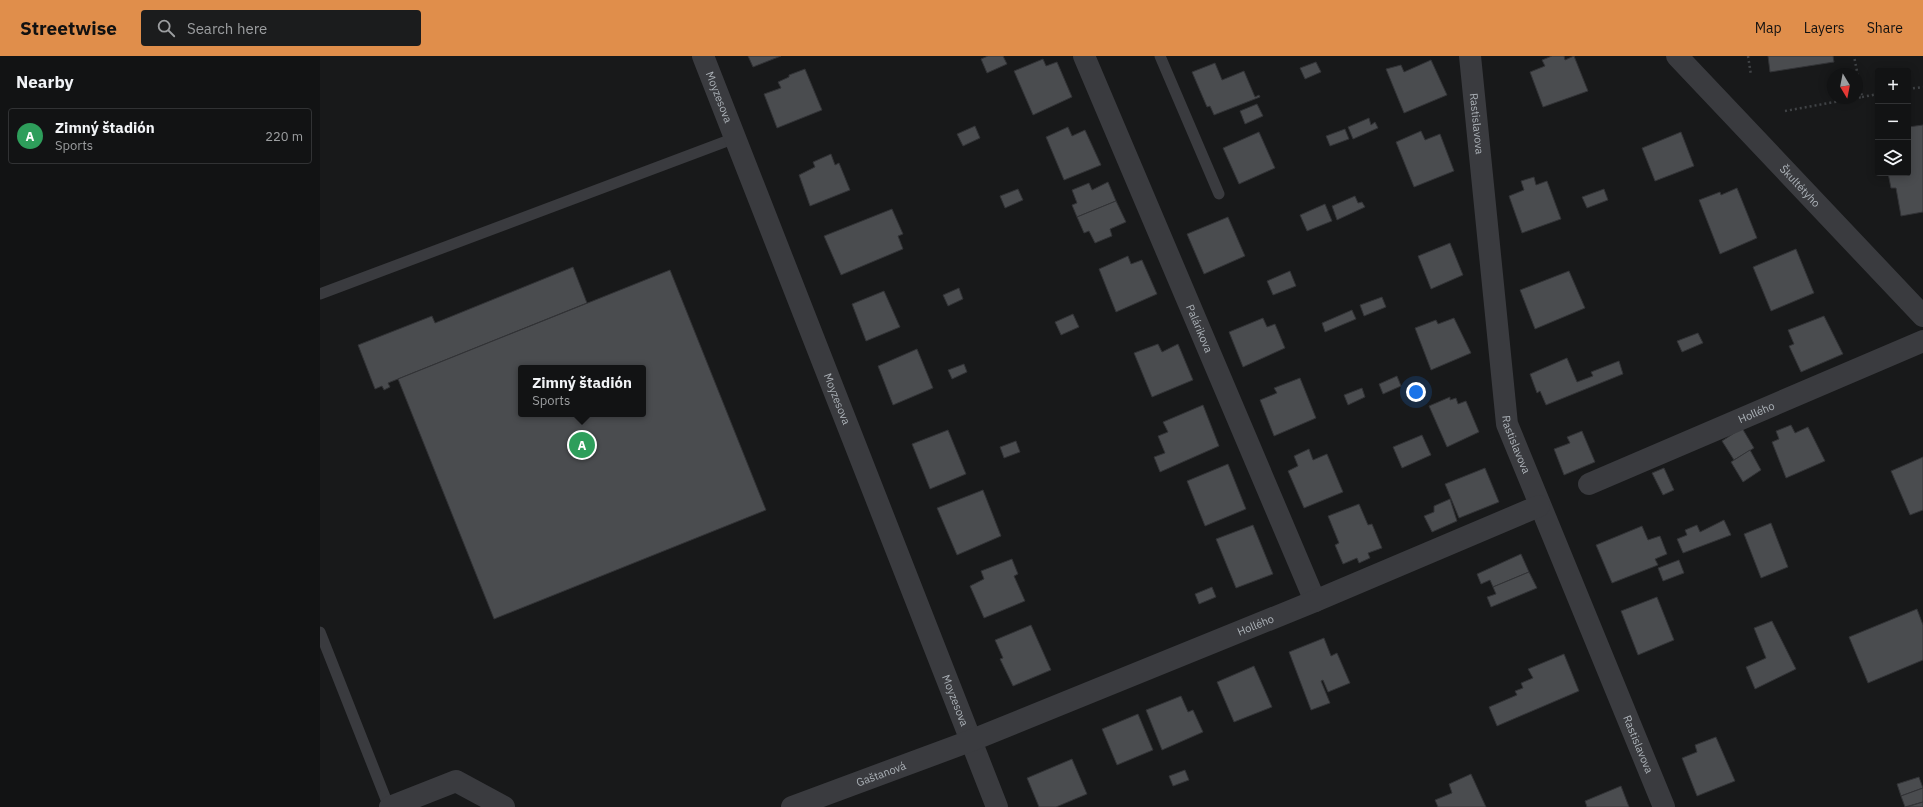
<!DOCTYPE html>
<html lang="en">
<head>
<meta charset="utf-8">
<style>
	:root { --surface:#121314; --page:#1b1c1d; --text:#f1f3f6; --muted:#9c9ea0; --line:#313234; --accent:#e08e4b }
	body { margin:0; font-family:"IBM Plex Sans",sans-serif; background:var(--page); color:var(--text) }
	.controls { position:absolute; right:12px; top:12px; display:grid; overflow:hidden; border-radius:4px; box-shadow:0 2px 10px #0003 }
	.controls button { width:36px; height:36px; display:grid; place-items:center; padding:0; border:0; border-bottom:1px solid var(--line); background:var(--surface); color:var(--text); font:20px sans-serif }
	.compass { position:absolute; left:1507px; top:12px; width:36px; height:36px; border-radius:50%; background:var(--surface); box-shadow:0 2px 10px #0003; rotate:170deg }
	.you { position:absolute; left:1096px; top:336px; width:14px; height:14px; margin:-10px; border:3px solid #fff; border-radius:50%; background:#1a73e8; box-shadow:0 0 0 6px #1a73e833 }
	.badge { display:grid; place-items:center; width:26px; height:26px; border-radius:50%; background:var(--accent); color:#fff; font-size:13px; font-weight:700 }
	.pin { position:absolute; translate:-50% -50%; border:2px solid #fff; box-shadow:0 1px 4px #0006 }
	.popup { position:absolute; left:198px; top:309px; width:128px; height:52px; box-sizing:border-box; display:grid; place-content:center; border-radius:4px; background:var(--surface); filter:drop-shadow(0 1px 3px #0005); font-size:13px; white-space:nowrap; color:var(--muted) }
	.popup b { font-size:15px; color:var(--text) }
	.popup::after { content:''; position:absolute; left:50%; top:100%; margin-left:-8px; border:8px solid transparent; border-top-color:var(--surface) }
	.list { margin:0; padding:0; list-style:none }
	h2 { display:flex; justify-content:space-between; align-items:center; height:52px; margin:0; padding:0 16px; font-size:17px }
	h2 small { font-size:13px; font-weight:400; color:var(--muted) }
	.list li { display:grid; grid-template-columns:26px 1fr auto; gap:12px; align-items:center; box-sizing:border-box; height:56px; margin:0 8px 8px; padding:0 8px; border:1px solid var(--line); border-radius:4px }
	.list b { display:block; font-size:15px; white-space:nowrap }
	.list p { margin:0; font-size:13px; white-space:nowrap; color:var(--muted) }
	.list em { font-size:13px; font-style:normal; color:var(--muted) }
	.icon { flex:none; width:22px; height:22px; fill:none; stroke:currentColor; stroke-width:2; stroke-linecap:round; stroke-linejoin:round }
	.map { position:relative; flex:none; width:1603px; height:751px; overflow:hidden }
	header { display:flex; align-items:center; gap:24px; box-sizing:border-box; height:56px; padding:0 20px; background:var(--accent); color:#111 }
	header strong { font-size:19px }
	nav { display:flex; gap:22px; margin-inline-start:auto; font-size:14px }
	.search { width:280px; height:36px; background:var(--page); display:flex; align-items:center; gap:10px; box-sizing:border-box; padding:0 14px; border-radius:4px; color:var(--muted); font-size:15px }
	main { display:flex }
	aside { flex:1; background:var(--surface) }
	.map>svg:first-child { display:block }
	.building { fill:#4a4c4f; stroke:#323336; fill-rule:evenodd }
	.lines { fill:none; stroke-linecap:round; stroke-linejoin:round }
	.path { stroke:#404346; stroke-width:2.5; stroke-dasharray:2 3; stroke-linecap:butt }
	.service { stroke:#3a3b3f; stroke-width:11 }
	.minor { stroke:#3a3b3f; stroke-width:22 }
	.labels { text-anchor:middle; stroke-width:3.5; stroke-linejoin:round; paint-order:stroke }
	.street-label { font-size:11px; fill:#acb2b8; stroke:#131415 }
</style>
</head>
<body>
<header>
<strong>Streetwise</strong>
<div class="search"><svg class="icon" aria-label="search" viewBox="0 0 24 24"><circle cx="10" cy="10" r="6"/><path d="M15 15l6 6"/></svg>Search here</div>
<nav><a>Map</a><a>Layers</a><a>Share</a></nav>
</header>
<main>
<aside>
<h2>Nearby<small></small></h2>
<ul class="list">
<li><span class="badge" style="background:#2e9e5b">A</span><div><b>Zimný štadión</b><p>Sports</p></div><em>220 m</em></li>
</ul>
</aside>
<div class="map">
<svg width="1603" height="751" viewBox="0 0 1603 751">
	<rect width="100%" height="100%" fill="#18191a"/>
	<g class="building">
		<polygon points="428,0 461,0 433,11"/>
		<polygon points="668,0 683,0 687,8 667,17 661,3"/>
		<polygon points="1232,0 1244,0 1245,4 1254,0 1268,35 1223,51 1210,16 1225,10 1222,4"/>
		<polygon points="1448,0 1513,0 1514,6 1450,16"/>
		<polygon points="723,3 726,10 737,6 752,41 713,59 694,15"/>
		<polygon points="1111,4 1127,39 1084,57 1066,13 1081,9 1084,16"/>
		<polygon points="996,6 1001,16 985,23 980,12"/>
		<polygon points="895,7 902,24 924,15 935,41 939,39 940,41 894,59 890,50 887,51 872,16"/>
		<polygon points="485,13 502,54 457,72 444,38 461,32 458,26 469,21 469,19"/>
		<polygon points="937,48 943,60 925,68 920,55"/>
		<polygon points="1049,62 1051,69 1055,66 1058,72 1033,83 1028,71"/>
		<polygon points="1603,69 1603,156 1581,160 1576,132 1571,132 1568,117 1588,117 1588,71"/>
		<polygon points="655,70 660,82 643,90 637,78"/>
		<polygon points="748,71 752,80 765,74 781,109 744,124 726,81"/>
		<polygon points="1025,73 1029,83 1010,90 1006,80"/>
		<polygon points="1101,75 1105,84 1120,78 1134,115 1094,131 1076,86"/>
		<polygon points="939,76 955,112 919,128 903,92"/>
		<polygon points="1361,76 1374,110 1335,125 1322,92"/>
		<polygon points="511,98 515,109 519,107 530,134 490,150 479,119 495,111 493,106"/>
		<polygon points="1214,121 1216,129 1227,125 1241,163 1202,177 1189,140 1204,134 1201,125"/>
		<polygon points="788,126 796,145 757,161 752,149 757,147 752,134 769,127 772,134"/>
		<polygon points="1417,132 1437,182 1400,198 1379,144 1400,136 1401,139"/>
		<polygon points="698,133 703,144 685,152 680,140"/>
		<polygon points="1284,133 1288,144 1267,152 1262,141"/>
		<polygon points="1035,140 1038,147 1042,146 1045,151 1017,164 1012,150"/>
		<polygon points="796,145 806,166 790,173 792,180 775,187 769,175 764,177 757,161"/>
		<polygon points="1005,148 1012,165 987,175 980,159"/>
		<polygon points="572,153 583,178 578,180 583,193 521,219 504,180"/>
		<polygon points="908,161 925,200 884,218 867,178"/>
		<polygon points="1130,187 1143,219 1111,233 1098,200"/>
		<polygon points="1476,193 1494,237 1451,255 1433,211"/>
		<polygon points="808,200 811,208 822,204 837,238 796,256 779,213"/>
		<polygon points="253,211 267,247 68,327 70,331 64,334 62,330 55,333 38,289 112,260 115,267"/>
		<path d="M350 214 446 454 174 563 78 323ZM201 312H323V358H201Z"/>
		<polygon points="970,215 976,230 953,239 947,225"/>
		<polygon points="1249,215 1265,252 1215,273 1200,234"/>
		<polygon points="639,232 643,243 628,250 623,239"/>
		<polygon points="564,235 580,271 546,285 532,248"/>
		<polygon points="1062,241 1066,251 1044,260 1040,249"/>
		<polygon points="1032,254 1036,263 1005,276 1002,267"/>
		<polygon points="753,258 759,271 741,279 735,266"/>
		<polygon points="1504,260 1523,298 1481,316 1469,290 1474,288 1468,274"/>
		<polygon points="943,262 947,271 955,268 965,292 923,311 909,276"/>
		<polygon points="1134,262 1151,297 1111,314 1095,272 1116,264 1118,268"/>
		<polygon points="1378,277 1383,287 1362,296 1357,285"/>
		<polygon points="838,288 842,296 858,288 873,324 832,341 814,297"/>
		<polygon points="597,293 613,332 573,349 558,310"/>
		<polygon points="1247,302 1257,326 1273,320 1271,316 1299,305 1303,318 1226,349 1220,335 1217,337 1210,318"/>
		<polygon points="644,308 647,316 632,323 628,314"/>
		<polygon points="1077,320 1081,330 1063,338 1059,328"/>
		<polygon points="980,322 996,362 954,380 940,344 957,337 954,332"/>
		<polygon points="1042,332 1045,341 1028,349 1024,339"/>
		<polygon points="1130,341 1130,344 1136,342 1138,348 1146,345 1159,376 1127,391 1109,350"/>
		<polygon points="883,349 899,390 840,416 834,401 845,397 838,380 848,376 843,366"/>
		<polygon points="1471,369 1475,377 1488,371 1505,405 1466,422 1452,386 1459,383 1456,375"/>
		<polygon points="1422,372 1434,392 1414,404 1402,385"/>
		<polygon points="628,374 646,418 610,433 592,388"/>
		<polygon points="1262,375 1275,406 1244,419 1234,393 1250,387 1247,381"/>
		<polygon points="1102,379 1111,399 1082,412 1073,391"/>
		<polygon points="696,385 700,396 684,402 680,391"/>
		<polygon points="989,393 993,404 1007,398 1023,436 984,452 968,415 978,410 974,400"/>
		<polygon points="1430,394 1441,414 1423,426 1411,406"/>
		<polygon points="1603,401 1603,454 1590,459 1571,415"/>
		<polygon points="908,408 926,453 885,470 867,425"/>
		<polygon points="1165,412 1179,446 1139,462 1125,428"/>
		<polygon points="1344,412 1354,434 1343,439 1332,417"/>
		<polygon points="663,434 681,480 637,499 617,452"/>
		<polygon points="1130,443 1137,465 1112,476 1104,460 1114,456 1114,450"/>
		<polygon points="1039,448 1048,469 1052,468 1062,492 1048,497 1050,502 1039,507 1037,502 1023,508 1015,489 1019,487 1008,460"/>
		<polygon points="1404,464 1411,479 1363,497 1357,483 1367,479 1365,474 1377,469 1380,476"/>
		<polygon points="1451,467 1468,511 1441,522 1424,478"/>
		<polygon points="933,469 953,518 916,532 896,483"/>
		<polygon points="1322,470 1328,484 1340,480 1347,498 1335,503 1338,509 1292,527 1276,489"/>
		<polygon points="1201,498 1209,516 1173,531 1170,524 1161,528 1157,518"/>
		<polygon points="692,503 698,518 694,520 705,545 664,562 650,530 664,523 661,515"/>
		<polygon points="1359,504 1364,517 1343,525 1338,512"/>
		<polygon points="1209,516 1217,532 1171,551 1167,541 1176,538 1173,531"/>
		<polygon points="892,531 896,541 879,548 875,538"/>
		<polygon points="1337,541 1354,584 1318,599 1301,555"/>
		<polygon points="1597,553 1603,569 1603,604 1548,627 1529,581"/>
		<polygon points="1452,565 1476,613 1435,633 1426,611 1446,602 1434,572"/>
		<polygon points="711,569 731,614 693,630 680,603 683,602 675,584"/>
		<polygon points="1004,582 1011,600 1017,597 1030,627 1008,636 1003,624 1001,625 1010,647 991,654 969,596"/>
		<polygon points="1244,598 1259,635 1177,670 1169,651 1197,639 1195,635 1203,632 1201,627 1213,622 1208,613"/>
		<polygon points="934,610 952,651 914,666 897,626"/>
		<polygon points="861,640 868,656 873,654 883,676 842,694 826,654"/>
		<polygon points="818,658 833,694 797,709 782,673"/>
		<polygon points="1396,681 1415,725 1377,740 1362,702 1377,696 1375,689"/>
		<polygon points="752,703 767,738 736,751 719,751 707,722"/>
		<polygon points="865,714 869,724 853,730 849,720"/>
		<polygon points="1151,718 1166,751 1118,751 1115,744 1132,737 1129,728"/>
		<polygon points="1599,721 1603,732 1581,740 1577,728"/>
		<polygon points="1301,730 1309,751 1267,751 1265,745"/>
		<polygon points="1603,732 1603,746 1585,751 1581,740"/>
		<polygon points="1603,746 1603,751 1587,751"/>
	</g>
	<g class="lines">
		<g class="path">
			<polyline points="1428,0 1431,19"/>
			<polyline points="1588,33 1603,31"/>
			<polyline points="1542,41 1558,38"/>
			<polyline points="1465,55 1542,41 1534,0"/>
		</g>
		<g class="service">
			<polyline points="840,0 899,138"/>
			<polyline points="0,238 415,82"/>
			<polyline points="0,576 69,751"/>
		</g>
		<g class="minor">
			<path id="s1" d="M383 0 677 751"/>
			<path id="s2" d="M764 0 995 545"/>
			<path id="s3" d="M1150 0 1187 368 1344 751"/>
			<path id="s4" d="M1357 0 1603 260"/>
			<path id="s5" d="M1269 428 1603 285"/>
			<polyline points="70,751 136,725 184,751"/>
			<path id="s6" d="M472 751 650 685 995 545 1219 450"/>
		</g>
	</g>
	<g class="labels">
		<g class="street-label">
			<text dy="4" stroke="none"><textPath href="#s1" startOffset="44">Moyzesova</textPath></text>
			<text dy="4" stroke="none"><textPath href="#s3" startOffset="68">Rastislavova</textPath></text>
			<text dy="4" stroke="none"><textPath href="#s4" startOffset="179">Škultétyho</textPath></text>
			<text dy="4" stroke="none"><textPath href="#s2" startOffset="296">Palárikova</textPath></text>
			<text dy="4" stroke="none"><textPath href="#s1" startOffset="368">Moyzesova</textPath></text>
			<text dy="4" stroke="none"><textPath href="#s5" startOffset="182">Hollého</textPath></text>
			<text dy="4" stroke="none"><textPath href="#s3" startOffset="392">Rastislavova</textPath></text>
			<text dy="4" stroke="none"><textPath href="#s6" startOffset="498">Hollého</textPath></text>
			<text dy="4" stroke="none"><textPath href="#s1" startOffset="692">Moyzesova</textPath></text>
			<text dy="4" stroke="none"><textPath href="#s3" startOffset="716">Rastislavova</textPath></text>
			<text dy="4" stroke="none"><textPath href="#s6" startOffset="95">Gaštanová</textPath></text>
		</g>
	</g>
</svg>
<div class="controls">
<button>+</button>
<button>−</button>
<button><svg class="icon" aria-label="layers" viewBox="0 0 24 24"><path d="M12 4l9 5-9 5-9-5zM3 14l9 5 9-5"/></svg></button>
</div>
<svg class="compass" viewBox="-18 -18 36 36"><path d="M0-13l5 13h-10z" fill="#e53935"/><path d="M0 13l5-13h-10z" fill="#9c9ea0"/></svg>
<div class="you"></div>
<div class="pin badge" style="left:262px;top:389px;background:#2e9e5b">A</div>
<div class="popup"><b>Zimný štadión</b>Sports</div>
</div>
</main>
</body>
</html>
